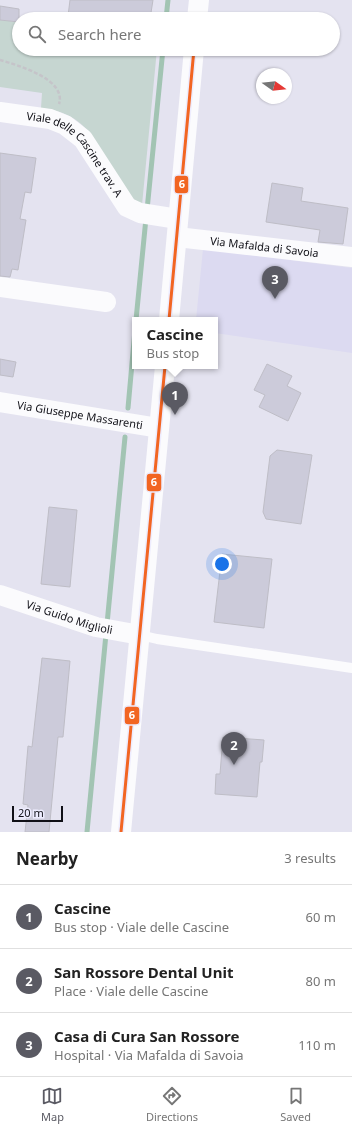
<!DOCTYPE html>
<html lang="en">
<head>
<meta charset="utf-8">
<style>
	:root { --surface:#fff; --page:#f6f6f6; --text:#222; --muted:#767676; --line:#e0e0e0; --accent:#5a5a63 }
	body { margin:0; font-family:"Noto Sans",sans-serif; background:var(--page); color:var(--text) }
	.compass { position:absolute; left:256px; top:68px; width:36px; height:36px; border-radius:50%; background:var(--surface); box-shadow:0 1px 3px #0004; rotate:105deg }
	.scale { position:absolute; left:12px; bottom:10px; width:51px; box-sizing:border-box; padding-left:4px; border:2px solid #101017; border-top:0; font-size:11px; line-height:14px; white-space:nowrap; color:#101017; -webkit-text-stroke:3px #edecfe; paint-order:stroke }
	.you { position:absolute; left:222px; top:564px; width:14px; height:14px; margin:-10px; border:3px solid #fff; border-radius:50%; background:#1a73e8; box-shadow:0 0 0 6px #1a73e833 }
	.badge { display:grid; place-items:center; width:26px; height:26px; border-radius:50%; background:var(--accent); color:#fff; font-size:13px; font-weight:700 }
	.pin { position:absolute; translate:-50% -33px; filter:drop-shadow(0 1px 2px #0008) }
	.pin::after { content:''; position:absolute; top:21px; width:14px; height:12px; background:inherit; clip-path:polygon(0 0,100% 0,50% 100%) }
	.popup { position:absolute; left:132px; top:317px; width:86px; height:52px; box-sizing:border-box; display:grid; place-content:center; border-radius:0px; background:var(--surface); filter:drop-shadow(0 1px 3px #0005); font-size:13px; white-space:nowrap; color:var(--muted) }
	.popup b { font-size:15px; color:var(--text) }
	.popup::after { content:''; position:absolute; left:50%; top:100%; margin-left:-8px; border:8px solid transparent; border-top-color:var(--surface) }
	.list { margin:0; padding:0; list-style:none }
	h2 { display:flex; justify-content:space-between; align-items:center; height:52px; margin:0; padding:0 16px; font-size:17px }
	h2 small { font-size:13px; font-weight:400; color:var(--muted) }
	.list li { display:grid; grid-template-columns:26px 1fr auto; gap:12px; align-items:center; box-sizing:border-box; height:64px; padding:0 16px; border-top:1px solid var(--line) }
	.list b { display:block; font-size:15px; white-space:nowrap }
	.list p { margin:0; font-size:13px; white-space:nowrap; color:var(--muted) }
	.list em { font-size:13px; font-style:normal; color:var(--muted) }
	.icon { flex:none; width:22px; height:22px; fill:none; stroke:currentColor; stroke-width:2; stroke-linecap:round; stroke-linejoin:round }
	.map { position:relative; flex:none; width:352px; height:832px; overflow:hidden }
	.search { position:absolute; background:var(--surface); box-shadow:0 1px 3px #0004; left:12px; right:12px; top:12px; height:44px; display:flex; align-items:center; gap:10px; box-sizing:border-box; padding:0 14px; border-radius:22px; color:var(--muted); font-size:15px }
	.sheet { height:244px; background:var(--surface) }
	nav { display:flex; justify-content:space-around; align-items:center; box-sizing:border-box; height:56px; border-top:1px solid var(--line); background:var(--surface); font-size:11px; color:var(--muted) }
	nav a { display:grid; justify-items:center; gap:2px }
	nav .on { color:var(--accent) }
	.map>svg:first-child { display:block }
	.built { fill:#dcdaf1 }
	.green { fill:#c6d6d1 }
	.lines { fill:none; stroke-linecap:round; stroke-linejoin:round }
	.stream { stroke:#a2c4b3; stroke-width:5 }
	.building { fill:#cccbda; stroke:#bebdc6 }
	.path { stroke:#c5c4c9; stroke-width:2.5; stroke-dasharray:4 2; stroke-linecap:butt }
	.service { stroke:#fbfbfd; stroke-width:10 }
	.minor { stroke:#fbfbfd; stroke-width:20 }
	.bus-1-casing { stroke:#edecfe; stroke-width:6 }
	.bus-1 { stroke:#f26522; stroke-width:3 }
	.labels { text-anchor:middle; stroke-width:3; stroke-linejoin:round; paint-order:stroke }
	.street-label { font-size:11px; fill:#101017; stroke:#edecfe }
	.line-badge { stroke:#edecfe; stroke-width:1.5 }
	.badge-label { font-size:11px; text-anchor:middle; font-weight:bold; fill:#fff }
</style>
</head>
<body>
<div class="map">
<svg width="352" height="832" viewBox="0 0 352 832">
	<rect width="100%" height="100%" fill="#e4e3f0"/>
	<polygon class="built" points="203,249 352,268 352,353 215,333 215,320 196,320"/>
	<path class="green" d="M0 20 19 22V49H157L142 205C133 201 129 193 123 186 96 149 93 114 41 108L42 93 0 87Z"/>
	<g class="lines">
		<g class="stream">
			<polyline points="166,19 168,0"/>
			<polyline points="147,210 163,49"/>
			<polyline points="136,320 146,218"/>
			<polyline points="128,408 135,330"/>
			<polyline points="107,624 125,437"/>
			<polyline points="87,832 106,634"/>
		</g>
	</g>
	<g class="building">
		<polygon points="70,0 153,0 150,19 89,19 68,16"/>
		<polygon points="0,6 19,9 19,22 0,20"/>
		<polygon points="0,153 36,158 31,193 25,192 20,219 26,220 18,270 12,269 10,277 0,276"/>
		<polygon points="272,183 303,188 301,201 348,208 343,244 318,242 320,230 266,222"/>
		<polygon points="0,359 16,362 13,377 0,375"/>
		<polygon points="267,364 292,376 287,386 301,393 288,421 259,407 265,395 254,390"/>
		<polygon points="277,450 312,455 301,524 266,519 263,512 270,456"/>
		<polygon points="49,507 77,510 70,587 41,584"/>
		<polygon points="222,554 272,559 264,628 214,622"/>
		<polygon points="42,658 70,661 63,737 58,737 49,832 25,832 28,805 23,804 28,746 32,747"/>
		<polygon points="223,737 264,740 262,762 260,762 257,797 215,794 216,774 220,774"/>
	</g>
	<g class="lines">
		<path class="path" d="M0 60C17 65 67 79 59 104"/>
		<polyline class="service" points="140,635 157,639 352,668"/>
		<g class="minor">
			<polyline points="197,19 199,0"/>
			<path id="s1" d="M0 112 50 119 65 125 83 139 127 207 140 213 178 219"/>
			<path id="s2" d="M177 237 352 257"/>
			<polyline points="0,287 106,302"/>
			<polyline points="169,320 194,49"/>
			<path id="s3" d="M0 402 159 428"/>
			<path id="s4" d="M0 595 96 627 140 635"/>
			<polyline points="121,832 165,366"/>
		</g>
		<defs>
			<g id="bus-1">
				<polyline points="169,320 194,49"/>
				<polyline points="121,832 165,366"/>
			</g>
		</defs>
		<use href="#bus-1" class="bus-1-casing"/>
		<use href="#bus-1" class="bus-1"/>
	</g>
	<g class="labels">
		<g class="street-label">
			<text dy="4" stroke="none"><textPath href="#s1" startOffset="92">Viale delle Cascine trav. A</textPath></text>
			<text dy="4" stroke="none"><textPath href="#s2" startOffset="88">Via Mafalda di Savoia</textPath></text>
			<text dy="4" stroke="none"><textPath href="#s3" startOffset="81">Via Giuseppe Massarenti</textPath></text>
			<text dy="4" stroke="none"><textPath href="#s4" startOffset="73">Via Guido Miglioli</textPath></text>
		</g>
	</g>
	<g class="line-badge">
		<rect x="174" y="175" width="15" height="19" rx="4" fill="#f26522"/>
		<rect x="146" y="473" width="16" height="19" rx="4" fill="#f26522"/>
		<rect x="124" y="706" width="16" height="19" rx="4" fill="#f26522"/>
	</g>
	<g class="badge-label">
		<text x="182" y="188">6</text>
		<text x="154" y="486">6</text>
		<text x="132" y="719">6</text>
	</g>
</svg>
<svg class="compass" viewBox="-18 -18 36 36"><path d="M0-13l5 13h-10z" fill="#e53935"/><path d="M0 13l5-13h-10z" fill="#767676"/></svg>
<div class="scale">20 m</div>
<div class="you"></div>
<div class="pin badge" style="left:175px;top:415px">1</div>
<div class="popup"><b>Cascine</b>Bus stop</div>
<div class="pin badge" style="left:234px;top:765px">2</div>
<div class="pin badge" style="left:275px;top:299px">3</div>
<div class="search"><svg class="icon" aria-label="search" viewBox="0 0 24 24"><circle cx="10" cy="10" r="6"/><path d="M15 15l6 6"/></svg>Search here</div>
</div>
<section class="sheet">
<h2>Nearby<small>3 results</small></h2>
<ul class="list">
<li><span class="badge">1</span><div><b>Cascine</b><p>Bus stop · Viale delle Cascine</p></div><em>60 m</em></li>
<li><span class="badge">2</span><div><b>San Rossore Dental Unit</b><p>Place · Viale delle Cascine</p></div><em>80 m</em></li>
<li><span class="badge">3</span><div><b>Casa di Cura San Rossore</b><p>Hospital · Via Mafalda di Savoia</p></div><em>110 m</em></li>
</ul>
</section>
<nav>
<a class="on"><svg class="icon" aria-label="map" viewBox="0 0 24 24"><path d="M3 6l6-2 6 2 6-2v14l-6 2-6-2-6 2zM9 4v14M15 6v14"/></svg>Map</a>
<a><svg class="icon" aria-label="directions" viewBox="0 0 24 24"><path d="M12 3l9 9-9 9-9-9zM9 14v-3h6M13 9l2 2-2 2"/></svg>Directions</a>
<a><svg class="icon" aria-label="saved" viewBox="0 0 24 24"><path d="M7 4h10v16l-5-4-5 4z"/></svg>Saved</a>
</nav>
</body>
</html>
